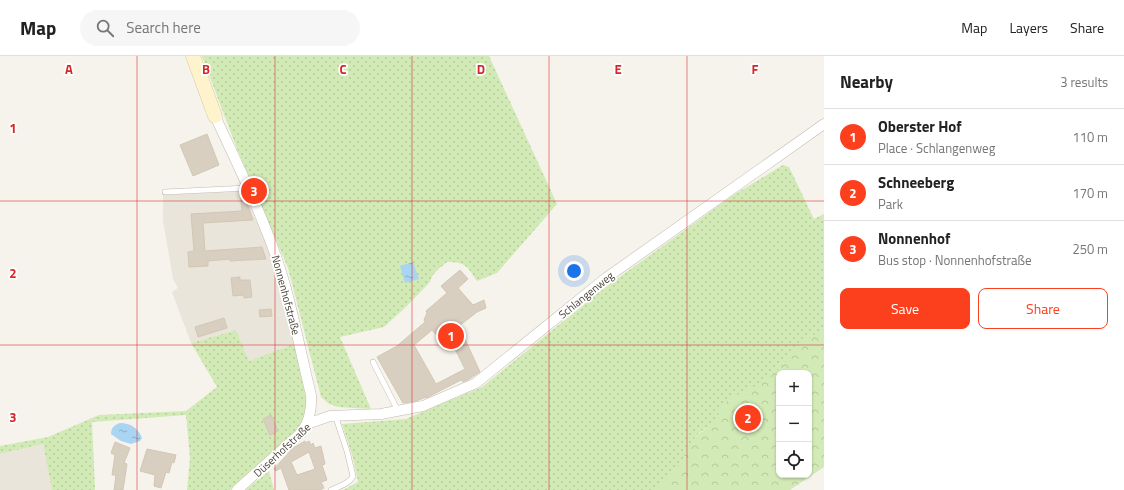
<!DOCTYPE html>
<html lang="en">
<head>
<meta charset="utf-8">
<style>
	:root { --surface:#fff; --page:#f6f6f6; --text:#222; --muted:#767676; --line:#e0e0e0; --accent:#fc3f1d }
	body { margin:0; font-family:"Titillium Web",sans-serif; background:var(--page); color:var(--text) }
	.controls { position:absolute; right:12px; bottom:12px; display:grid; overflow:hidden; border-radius:8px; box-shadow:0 1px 3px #0004 }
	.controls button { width:36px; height:36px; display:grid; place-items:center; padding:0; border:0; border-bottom:1px solid var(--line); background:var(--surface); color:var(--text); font:20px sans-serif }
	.you { position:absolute; left:574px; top:215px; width:14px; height:14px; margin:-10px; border:3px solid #fff; border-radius:50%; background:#1a73e8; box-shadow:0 0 0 6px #1a73e833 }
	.badge { display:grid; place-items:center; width:26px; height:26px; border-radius:50%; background:var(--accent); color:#fff; font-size:13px; font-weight:700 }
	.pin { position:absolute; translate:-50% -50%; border:2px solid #fff; box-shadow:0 1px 4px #0006 }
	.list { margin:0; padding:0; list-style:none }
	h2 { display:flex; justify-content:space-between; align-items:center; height:52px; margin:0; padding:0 16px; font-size:17px }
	h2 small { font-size:13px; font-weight:400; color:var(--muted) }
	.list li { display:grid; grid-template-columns:26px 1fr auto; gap:12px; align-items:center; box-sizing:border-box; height:56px; padding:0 16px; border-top:1px solid var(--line) }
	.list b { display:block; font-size:15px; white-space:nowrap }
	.list p { margin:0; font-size:13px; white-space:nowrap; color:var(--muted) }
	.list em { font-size:13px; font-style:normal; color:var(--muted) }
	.actions { display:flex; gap:8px; padding:12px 16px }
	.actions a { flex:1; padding:9px 0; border:1px solid var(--accent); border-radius:8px; text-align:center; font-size:14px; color:var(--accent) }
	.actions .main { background:var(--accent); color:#fff }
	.icon { flex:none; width:22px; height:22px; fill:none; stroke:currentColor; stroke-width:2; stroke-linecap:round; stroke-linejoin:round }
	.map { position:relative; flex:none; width:824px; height:434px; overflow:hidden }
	header { display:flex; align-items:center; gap:24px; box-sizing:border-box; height:56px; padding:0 20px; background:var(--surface); border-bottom:1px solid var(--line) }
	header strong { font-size:19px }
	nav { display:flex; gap:22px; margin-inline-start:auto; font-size:14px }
	.search { width:280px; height:36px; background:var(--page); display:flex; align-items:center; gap:10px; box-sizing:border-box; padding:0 14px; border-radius:22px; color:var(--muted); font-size:15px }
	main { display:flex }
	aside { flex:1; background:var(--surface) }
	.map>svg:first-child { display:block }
	.residential { fill:#eae5da }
	.grass { fill:url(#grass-dots) }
	.forest { fill:url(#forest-crowns); fill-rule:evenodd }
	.water { fill:url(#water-ripples) }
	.building { fill:#d8cfc1; stroke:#d3c7b4; fill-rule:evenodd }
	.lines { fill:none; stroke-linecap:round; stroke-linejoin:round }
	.lane-casing { stroke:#c2bbae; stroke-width:6 }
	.street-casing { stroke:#c2bbae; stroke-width:11 }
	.secondary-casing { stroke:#d6c79b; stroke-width:15 }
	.lane { stroke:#fff; stroke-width:5 }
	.street { stroke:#fff; stroke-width:10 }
	.secondary { stroke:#fff3cd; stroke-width:14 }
	.grid { fill:none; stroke:#d62828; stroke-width:1; stroke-opacity:0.55 }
	.labels { text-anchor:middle; stroke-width:3.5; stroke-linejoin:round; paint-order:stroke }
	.street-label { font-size:11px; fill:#4b4439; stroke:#fff }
	.grid-label { font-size:13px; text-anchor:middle; font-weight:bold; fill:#d62828; stroke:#fff; stroke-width:3.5; stroke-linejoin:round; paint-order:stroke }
</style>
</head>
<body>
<header>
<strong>Map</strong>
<div class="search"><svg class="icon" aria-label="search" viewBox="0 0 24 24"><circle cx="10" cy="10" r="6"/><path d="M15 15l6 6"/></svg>Search here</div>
<nav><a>Map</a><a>Layers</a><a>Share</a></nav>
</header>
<main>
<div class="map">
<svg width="824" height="434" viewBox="0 0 824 434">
	<defs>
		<pattern id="grass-dots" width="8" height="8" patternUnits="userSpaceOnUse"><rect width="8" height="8" fill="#d2eab5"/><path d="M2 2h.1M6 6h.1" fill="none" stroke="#b6ca9c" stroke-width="1.8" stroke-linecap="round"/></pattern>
		<pattern id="forest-crowns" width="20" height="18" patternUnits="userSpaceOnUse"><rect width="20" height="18" fill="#d2eab5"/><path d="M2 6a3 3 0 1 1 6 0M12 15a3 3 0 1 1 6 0" fill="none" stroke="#b6ca9c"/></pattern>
		<pattern id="water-ripples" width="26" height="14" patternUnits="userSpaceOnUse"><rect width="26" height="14" fill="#a9d4f2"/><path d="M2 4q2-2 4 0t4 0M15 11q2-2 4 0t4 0" fill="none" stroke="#8caec5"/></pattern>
	</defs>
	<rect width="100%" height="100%" fill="#f6f3ec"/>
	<g class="residential">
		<polygon points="243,135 265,185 281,231 294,288 249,305 236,274 191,287 172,236 178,232 173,223 163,165 163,139"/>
		<polygon points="43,388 52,434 0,434 0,398"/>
	</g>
	<g class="grass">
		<path d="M202 0H489L557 148 497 217 477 225C467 210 466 206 447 206 440 212 432 217 430 226L406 251 384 271 340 281 371 353 338 351 329 348 321 341 288 212 237 93Z"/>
		<path d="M783 109 789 111 814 163 824 158V295L779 317 699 377C689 388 687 398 679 410 673 419 665 426 657 434H343L358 426 353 402 342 368 406 363 482 331 603 233 732 140Z"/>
		<polygon points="236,274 249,305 294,288 306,341 306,354 303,365 292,380 277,395 230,434 187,434 190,402 186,359 92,366 95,434 52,434 43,388 0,398 0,390 48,381 99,359 186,355 217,331 191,287"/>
		<polygon points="269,415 274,434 246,434 248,432"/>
	</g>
	<path class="forest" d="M824 276V411L790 434H656L680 408 692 384 713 366 729 342 764 326 776 316 802 288 816 277ZM779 317H809V419H779Z"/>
	<g class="water">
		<polygon points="413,206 419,223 405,227 400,210"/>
		<path d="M120 367C130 367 138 372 142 382L140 385 131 388 121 385 111 378C111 372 114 369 120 367Z"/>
	</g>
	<g class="building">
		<polygon points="207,78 219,109 193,120 180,89"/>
		<polygon points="240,136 243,136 253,164 203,167 205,195 262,191 266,203 230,205 230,203 208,205 208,210 189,211 188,196 194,195 191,158 242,155"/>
		<path d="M460 214 468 223 458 232 473 249 484 244 486 252 477 256 459 270 480 316 469 323 463 326 461 324 426 342V341L416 345 403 347 377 301 397 290 425 266 424 264 427 257 426 255 447 237 441 230ZM432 274 446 290 451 285 465 313 436 328 414 289Z"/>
		<polygon points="240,221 240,224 250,224 252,241 244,242 244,239 233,240 231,222"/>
		<polygon points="271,253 272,260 260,261 259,254"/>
		<polygon points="224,262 227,272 198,281 195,271"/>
		<polygon points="271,359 278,375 270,379 263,363"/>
		<path d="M305 385 306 387 309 385 311 389 313 387 315 392 321 390 325 408 322 409 327 424 321 426 324 432 320 434H289L281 412 276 415 274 413 293 392ZM309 396 315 413 297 419 291 406Z"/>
		<polygon points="115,386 130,392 124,407 127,408 123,434 114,434 116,419 112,419 115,399 111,397"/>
		<polygon points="147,393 176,399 174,407 172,406 169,417 166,416 161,432 154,430 155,419 140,415"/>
	</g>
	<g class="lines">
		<defs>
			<g id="lane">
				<polyline points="165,136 248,132"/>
				<polyline points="373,306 398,355"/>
				<path d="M331 434C339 431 350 427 353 420L347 395 335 359"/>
			</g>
			<g id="street">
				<path d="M215 60C240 114 269 172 285 229 295 265 302 303 311 339 312 353 310 364 302 376L237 434"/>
				<polyline points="307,368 330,360 381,358 423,350 476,327 606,222 824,68"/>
			</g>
			<polyline id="secondary" points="193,0 215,60"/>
		</defs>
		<use href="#lane" class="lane-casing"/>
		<use href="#street" class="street-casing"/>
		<use href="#secondary" class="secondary-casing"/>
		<use href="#lane" class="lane"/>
		<use href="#street" class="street"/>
		<use href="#secondary" class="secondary"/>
	</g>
	<path class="grid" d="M137 0V434M275 0V434M412 0V434M549 0V434M687 0V434M0 145H824M0 289H824"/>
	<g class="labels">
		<g class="street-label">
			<text transform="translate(286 239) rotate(75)" y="4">Nonnenhofstraße</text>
			<text transform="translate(586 239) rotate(-39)" y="4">Schlangenweg</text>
			<text transform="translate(282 394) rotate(-43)" y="4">Düserhofstraße</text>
		</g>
	</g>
	<g class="grid-label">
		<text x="69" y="18">A</text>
		<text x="206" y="18">B</text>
		<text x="343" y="18">C</text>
		<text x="481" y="18">D</text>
		<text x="618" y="18">E</text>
		<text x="755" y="18">F</text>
		<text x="13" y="77">1</text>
		<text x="13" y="222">2</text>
		<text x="13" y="366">3</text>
	</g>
</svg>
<div class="controls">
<button>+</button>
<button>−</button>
<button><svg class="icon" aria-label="locate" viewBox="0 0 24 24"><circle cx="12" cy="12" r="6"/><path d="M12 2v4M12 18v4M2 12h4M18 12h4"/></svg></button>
</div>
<div class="you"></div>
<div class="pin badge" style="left:451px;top:280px">1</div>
<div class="pin badge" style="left:748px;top:362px">2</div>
<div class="pin badge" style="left:254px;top:135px">3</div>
</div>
<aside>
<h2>Nearby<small>3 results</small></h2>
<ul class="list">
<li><span class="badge">1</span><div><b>Oberster Hof</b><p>Place · Schlangenweg</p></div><em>110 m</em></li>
<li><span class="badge">2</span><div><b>Schneeberg</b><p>Park</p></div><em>170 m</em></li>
<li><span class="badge">3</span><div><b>Nonnenhof</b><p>Bus stop · Nonnenhofstraße</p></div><em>250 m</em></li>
</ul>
<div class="actions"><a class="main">Save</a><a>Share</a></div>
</aside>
</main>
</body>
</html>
